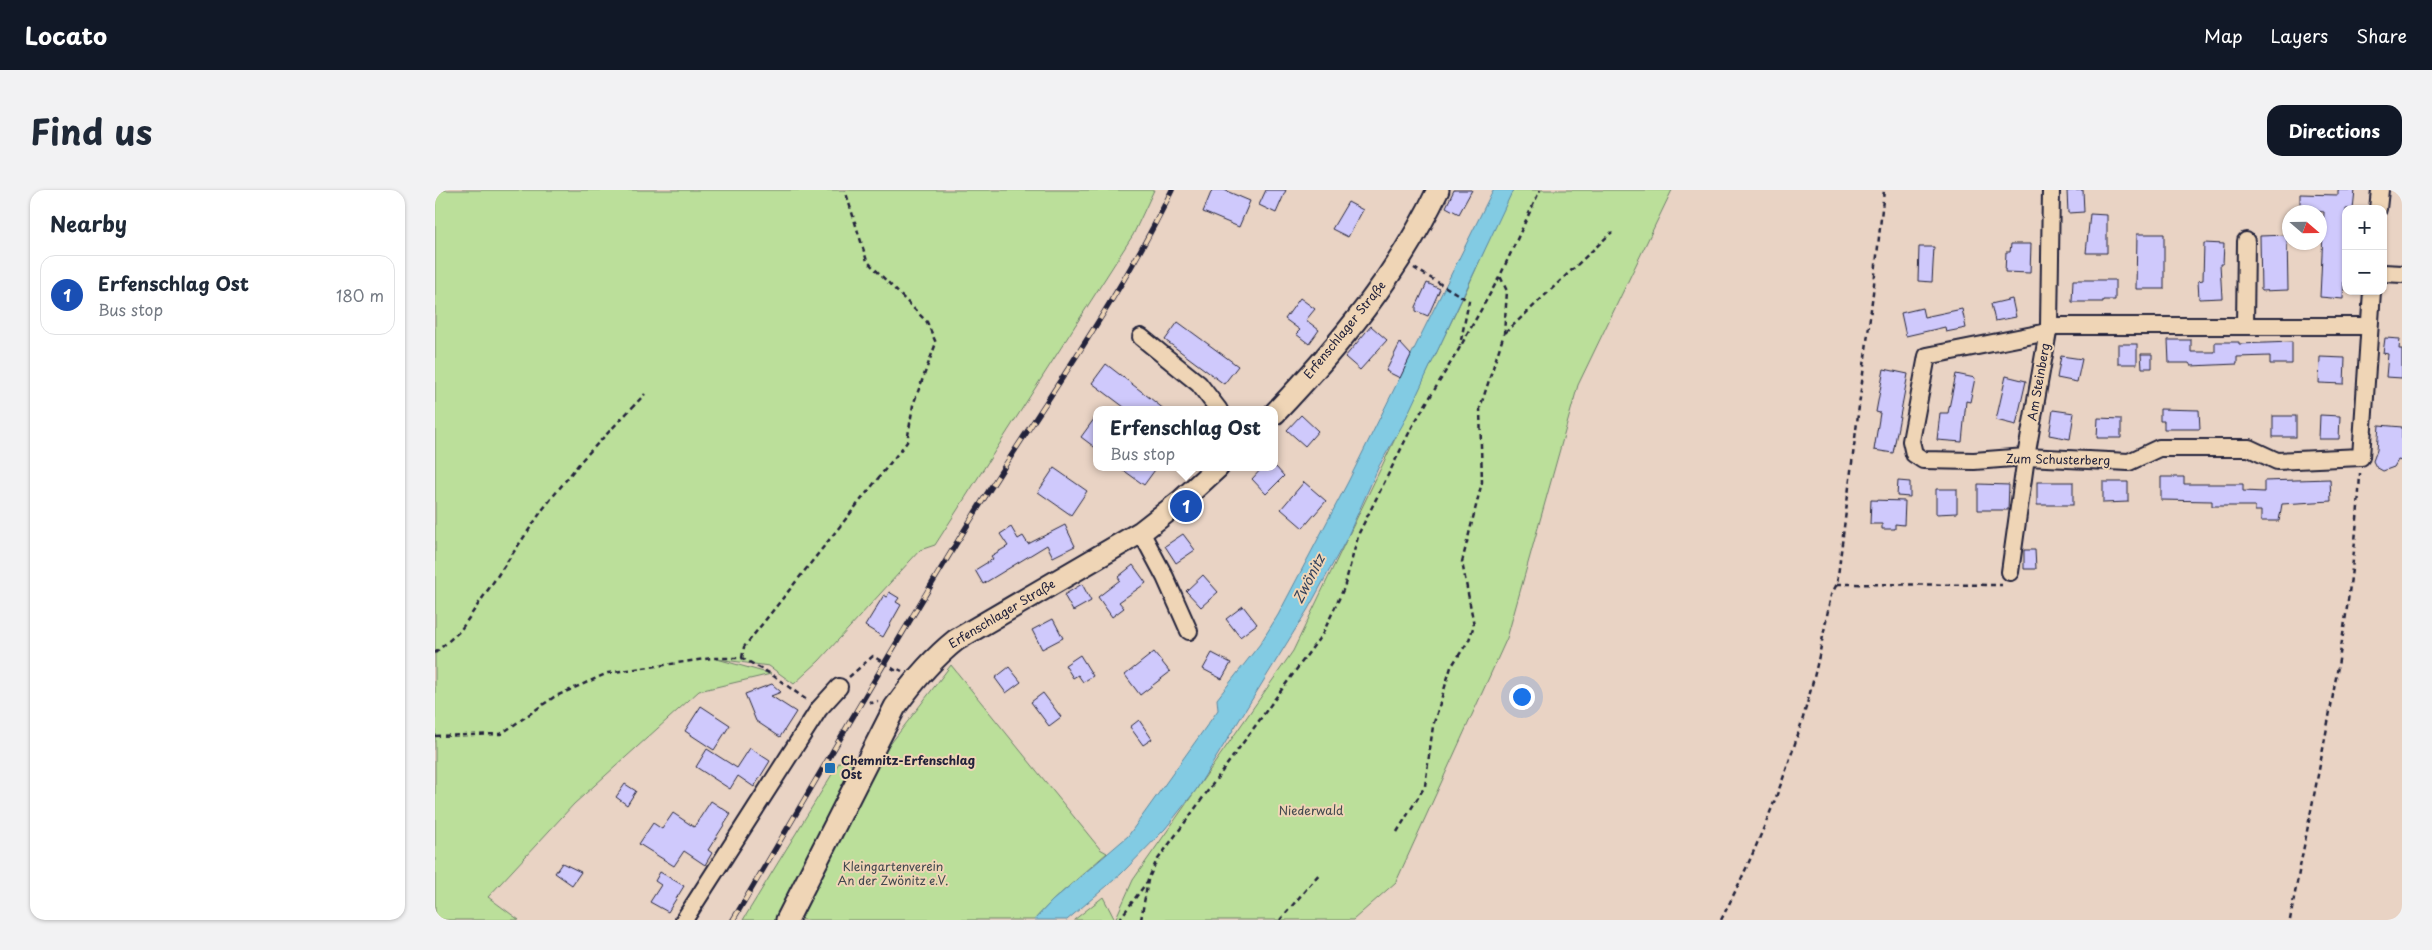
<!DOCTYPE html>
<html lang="en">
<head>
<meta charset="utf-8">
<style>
	:root { --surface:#fff; --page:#f2f2f3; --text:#1f2937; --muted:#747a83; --line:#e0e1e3; --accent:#111827 }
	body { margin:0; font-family:"Playpen Sans",sans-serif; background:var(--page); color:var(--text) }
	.controls { position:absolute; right:15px; top:15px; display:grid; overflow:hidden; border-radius:10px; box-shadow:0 1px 4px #0004 }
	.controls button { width:45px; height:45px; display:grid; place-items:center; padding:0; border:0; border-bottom:1px solid var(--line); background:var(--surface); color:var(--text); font:25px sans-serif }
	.compass { position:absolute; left:1847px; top:15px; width:45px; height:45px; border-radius:50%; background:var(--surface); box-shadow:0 1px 4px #0004; rotate:110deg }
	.you { position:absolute; left:1086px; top:506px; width:18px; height:18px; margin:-12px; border:4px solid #fff; border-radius:50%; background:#1a73e8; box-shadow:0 0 0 8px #1a73e833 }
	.badge { display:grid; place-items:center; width:32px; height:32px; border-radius:50%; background:var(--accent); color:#fff; font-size:16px; font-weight:700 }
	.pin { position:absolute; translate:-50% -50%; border:2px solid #fff; box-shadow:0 1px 5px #0006 }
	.popup { position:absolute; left:658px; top:216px; width:185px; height:65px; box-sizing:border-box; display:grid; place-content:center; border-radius:10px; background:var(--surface); filter:drop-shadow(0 1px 4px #0005); font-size:16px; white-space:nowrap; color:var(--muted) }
	.popup b { font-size:19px; color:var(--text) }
	.popup::after { content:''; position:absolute; left:50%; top:100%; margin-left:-10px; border:10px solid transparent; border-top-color:var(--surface) }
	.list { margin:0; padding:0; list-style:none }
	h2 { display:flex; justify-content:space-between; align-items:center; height:65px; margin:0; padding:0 20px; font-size:21px }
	h2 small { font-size:16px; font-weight:400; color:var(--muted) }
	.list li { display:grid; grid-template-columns:32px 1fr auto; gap:15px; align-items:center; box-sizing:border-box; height:80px; margin:0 10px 10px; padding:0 10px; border:1px solid var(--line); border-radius:15px }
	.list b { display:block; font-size:19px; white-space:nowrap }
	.list p { margin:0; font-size:16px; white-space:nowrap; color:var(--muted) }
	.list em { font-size:16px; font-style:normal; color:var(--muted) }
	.map { position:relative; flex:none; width:1967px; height:730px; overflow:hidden; border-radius:15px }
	header { display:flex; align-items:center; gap:30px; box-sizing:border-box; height:70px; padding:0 25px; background:var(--accent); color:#fff }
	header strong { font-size:24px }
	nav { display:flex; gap:28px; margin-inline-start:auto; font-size:18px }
	.intro { display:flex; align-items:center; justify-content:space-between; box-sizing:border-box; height:120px; padding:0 30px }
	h1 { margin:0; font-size:35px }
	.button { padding:12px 22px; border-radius:15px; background:var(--accent); color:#fff; font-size:18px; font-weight:700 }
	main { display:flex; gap:30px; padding:0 30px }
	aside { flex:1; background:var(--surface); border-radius:15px; box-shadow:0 1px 4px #0004 }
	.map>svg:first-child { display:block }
	.green { fill:#bbdf9a; stroke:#6e806a }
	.water { fill:#82cbe3; stroke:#5c87a0 }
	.building { fill:#cfc9fc; stroke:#22223b }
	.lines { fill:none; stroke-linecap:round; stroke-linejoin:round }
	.minor-casing { stroke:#22223b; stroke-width:20 }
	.major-casing { stroke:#22223b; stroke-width:25 }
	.path { stroke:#22223b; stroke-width:2.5; stroke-dasharray:5 4; stroke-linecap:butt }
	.minor { stroke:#efd5b6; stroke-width:16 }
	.major { stroke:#efd5b6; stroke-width:21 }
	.rail-casing { stroke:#22223b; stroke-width:5.5 }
	.rail { stroke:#efd5b6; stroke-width:4; stroke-dasharray:11; stroke-linecap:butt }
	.poi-dot { fill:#1f6fb2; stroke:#efd5b6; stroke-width:2 }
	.labels { text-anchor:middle; stroke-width:4; stroke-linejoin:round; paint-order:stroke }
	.street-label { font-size:12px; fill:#22223b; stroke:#efd5b6 }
	.poi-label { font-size:12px; font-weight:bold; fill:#22223b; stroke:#efd5b6; text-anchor:start }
	.park-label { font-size:12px; fill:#41484e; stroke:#efd5b6 }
	.water-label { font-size:14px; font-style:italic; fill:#35445d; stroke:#efd5b6 }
</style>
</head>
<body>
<header>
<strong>Locato</strong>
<nav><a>Map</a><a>Layers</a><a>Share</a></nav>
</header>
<div class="intro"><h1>Find us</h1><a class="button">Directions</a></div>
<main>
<aside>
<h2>Nearby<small></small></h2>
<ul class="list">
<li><span class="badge" style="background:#1a4fb4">1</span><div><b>Erfenschlag Ost</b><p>Bus stop</p></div><em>180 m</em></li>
</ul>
</aside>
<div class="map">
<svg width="1967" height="730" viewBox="0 0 1967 730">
	<rect width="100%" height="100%" fill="#e9d3c4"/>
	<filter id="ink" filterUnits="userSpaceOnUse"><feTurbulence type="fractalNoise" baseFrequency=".02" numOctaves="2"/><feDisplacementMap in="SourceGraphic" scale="10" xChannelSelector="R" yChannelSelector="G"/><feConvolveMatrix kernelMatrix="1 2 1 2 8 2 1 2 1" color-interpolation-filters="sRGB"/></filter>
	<g filter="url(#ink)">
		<g class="green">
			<polygon points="0,0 719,0 698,45 500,355 485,360 384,471 359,494 334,476 282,469 336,484 264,501 139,614 53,707 84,730 0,730"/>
			<polygon points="1076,0 1237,0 1143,195 1072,448 961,692 918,730 639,730 668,707 680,730 698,690 858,461 1032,99"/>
			<polygon points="516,475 665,659 672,663 617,711 599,730 308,730 410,563 419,579 437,578"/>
		</g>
		<polygon class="water" points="1058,0 1078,0 968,234 944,276 911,350 873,419 761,600 730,639 686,684 632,730 599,730 617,711 693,646 783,520 782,509 825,454 843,425 913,292"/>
		<g class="building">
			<polygon points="777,0 789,0 815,11 804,37 768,22"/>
			<polygon points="831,0 851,0 841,23 824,15"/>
			<polygon points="1019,0 1037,0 1024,24 1011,17"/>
			<polygon points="1648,0 1649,22 1633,23 1632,1"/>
			<polygon points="1903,0 1920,0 1918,19 1911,19 1908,109 1885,107 1889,22 1865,19 1865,4 1903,5"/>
			<polygon points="913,12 928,20 913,47 897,39"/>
			<polygon points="1655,24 1672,25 1672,63 1651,63"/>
			<polygon points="1702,44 1729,44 1729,99 1701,99"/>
			<polygon points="1852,45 1853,100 1826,101 1825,46"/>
			<polygon points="1769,53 1789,54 1788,74 1785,74 1787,108 1764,109 1763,91 1768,90"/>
			<polygon points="1576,54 1596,54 1595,83 1570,82 1571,62 1575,62"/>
			<polygon points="1484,57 1499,57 1497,92 1483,91"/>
			<polygon points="1638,90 1680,90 1680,110 1668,110 1668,112 1637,112"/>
			<polygon points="992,93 1005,99 993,126 981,121 981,117"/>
			<polygon points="865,108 880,119 871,130 884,140 874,154 861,144 865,140 850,129"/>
			<polygon points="1577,109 1581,127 1560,131 1556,114"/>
			<polygon points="1487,118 1489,127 1527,119 1531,138 1511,142 1510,137 1471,146 1466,123"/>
			<polygon points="743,132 803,176 789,194 730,150"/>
			<polygon points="936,136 952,150 925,180 910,167"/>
			<polygon points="1950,148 1965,149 1964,159 1967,159 1967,188 1951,187 1953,164 1948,163"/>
			<polygon points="1733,150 1756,150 1756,162 1780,162 1780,152 1804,152 1804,154 1857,152 1857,174 1835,174 1835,166 1802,167 1802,174 1756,176 1754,173 1734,173"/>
			<polygon points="965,153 976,165 965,188 951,181"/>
			<rect x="1683" y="154" width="19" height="20"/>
			<polygon points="1706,164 1717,164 1717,178 1707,178"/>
			<polygon points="1626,166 1647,169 1642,192 1622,188"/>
			<polygon points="1885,167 1910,168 1909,194 1884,193"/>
			<polygon points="671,174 715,208 730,220 693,220 657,193"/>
			<polygon points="1449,179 1473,184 1458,263 1439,260 1445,223 1441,222"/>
			<polygon points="1521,184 1540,188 1535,212 1531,211 1527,252 1502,250 1505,223 1513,223"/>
			<polygon points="1571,186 1591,191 1581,235 1561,230"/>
			<polygon points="1725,219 1764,220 1765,239 1729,239 1729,231 1725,231"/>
			<polygon points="1618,220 1639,223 1635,249 1614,245"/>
			<polygon points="662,225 662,259 646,247"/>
			<polygon points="866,225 883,241 870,256 852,240"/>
			<polygon points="1885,225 1905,226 1904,249 1884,249"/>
			<rect x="1838" y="226" width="23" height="21"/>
			<polygon points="1663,228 1686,229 1686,248 1662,248"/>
			<polygon points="1944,235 1967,237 1967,271 1963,270 1959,277 1948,281 1941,277 1938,271 1942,260"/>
			<polygon points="684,277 722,277 709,295"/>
			<polygon points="828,277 841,277 849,286 831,304 817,289"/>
			<polygon points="619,278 652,301 636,325 603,302"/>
			<polygon points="1726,287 1749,287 1749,294 1808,294 1808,301 1829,302 1829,291 1895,289 1896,311 1847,314 1844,331 1826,331 1826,321 1820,321 1820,316 1777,316 1777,311 1726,310"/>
			<polygon points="1463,291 1475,292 1475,307 1462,306"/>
			<polygon points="869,292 891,311 868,338 846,319"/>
			<rect x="1602" y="292" width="36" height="23"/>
			<polygon points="1668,292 1693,292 1693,312 1668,313"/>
			<polygon points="1543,294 1574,295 1573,320 1543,320"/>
			<polygon points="1501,299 1522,299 1522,323 1501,324"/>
			<polygon points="1436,310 1470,311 1469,335 1460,334 1460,339 1447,339 1447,334 1435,334"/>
			<polygon points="630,335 640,356 618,367 612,355 548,394 540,380 558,369 556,366 573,356 565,344 576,337 583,349 588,346 593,354"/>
			<polygon points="748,344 760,360 741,373 730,356"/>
			<polygon points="1589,360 1600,360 1601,379 1589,379"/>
			<polygon points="698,375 711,393 684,412 689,418 677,427 663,407 685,390 683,387"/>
			<polygon points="768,385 783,402 766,417 751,401"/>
			<polygon points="647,394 656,411 638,421 629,405"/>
			<polygon points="454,402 464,408 461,412 466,415 448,447 430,436 449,405 452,407"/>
			<polygon points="808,416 822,434 805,447 791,429"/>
			<polygon points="618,429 628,448 607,459 597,440"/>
			<polygon points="719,462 735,482 705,505 690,485"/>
			<polygon points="777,463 796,473 787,489 768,479"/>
			<polygon points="645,465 658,486 648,492 643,485 638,488 630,475"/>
			<polygon points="574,477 586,492 571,503 560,488"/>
			<polygon points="337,494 346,502 336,506 361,522 345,547 321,531 310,504"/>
			<polygon points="608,503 626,527 614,536 596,512"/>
			<polygon points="266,516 295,535 279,560 250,541"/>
			<polygon points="704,530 717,549 708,555 695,537"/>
			<polygon points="315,558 335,571 319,597 303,586 295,599 261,577 272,559 302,578"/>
			<polygon points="190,594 201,601 192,615 181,607"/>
			<polygon points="276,611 296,624 273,660 277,663 270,675 249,661 239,676 204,654 218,633 227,639 238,623 259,637"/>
			<polygon points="127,673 146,682 137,695 120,683"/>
			<polygon points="225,682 249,696 233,722 215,712 226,695 220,691"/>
		</g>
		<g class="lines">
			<defs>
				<g id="minor">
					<polyline points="1943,19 1945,0"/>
					<polyline points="1948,83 1967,84"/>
					<polyline points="1614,136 1934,136"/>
					<polyline points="1810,136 1811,51"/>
					<polyline points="1613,142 1492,166 1476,251 1479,264 1488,270 1539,271 1591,267 1694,272 1724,258 1814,258 1842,271 1926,267 1937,101"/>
					<polyline points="706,147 764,194 784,220"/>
					<polyline points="706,342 730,387 754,441"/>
					<polyline points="1575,382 1591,267 1614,136 1616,0"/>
					<polyline points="249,730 384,519 404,497"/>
				</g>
				<g id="major">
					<path d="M840 223C904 156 963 84 1003 0"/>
					<path d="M352 730 460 517C478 492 497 469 521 450L706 342 747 310 783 277"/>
				</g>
			</defs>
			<use href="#minor" class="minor-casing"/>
			<use href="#major" class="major-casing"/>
			<g class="path">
				<polyline points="979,78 1034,111 1025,155"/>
				<polyline points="1070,143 1177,42"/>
				<polyline points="1402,394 1567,395"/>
				<polyline points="0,463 25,441 108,319 147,270 210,204"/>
				<polyline points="307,468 309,457 472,252 478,215 501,153 492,132 432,71 410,0"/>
				<polyline points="414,487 438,466 460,480 461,478 467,481"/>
				<polyline points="434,511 437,513 443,511"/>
				<polyline points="0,546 66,544 119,507 173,483 277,468 307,468 336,484 373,511"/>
				<polyline points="962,642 990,596 998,536 1016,477 1034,450 1039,435 1027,372 1047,292 1045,218 1069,144 1072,101 1065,86"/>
				<polyline points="684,730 712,692"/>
				<polyline points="706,730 713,690 721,672 888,443 909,398 924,343 977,237 1024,159 1065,86 1105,0"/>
				<polyline points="845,730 885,683"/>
				<path d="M1286 730C1323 658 1357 574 1377 495 1385 465 1390 435 1396 405L1402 394 1438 103 1449 0"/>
				<path d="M1855 730C1882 582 1918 434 1925 283"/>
			</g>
			<use href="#minor" class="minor"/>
			<use href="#major" class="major"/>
			<defs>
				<path id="rail" d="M298 730C380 593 459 454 543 318 609 212 683 112 737 0"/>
			</defs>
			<use href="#rail" class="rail-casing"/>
			<use href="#rail" class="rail"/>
		</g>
	</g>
	<rect class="poi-dot" x="389" y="572" width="12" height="12" rx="2.5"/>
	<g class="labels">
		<g class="street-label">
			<text transform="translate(910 140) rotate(-51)" y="4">Erfenschlager Straße</text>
			<text transform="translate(1604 192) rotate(-80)" y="4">Am Steinberg</text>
			<text transform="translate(1623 270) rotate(1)" y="4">Zum Schusterberg</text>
			<text transform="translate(567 424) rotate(-31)" y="4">Erfenschlager Straße</text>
		</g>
		<g class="poi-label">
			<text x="406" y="575">Chemnitz-Erfenschlag<tspan x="406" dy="14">Ost</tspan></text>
		</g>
		<g class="park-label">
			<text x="876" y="625">Niederwald</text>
			<text x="458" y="681">Kleingartenverein<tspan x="458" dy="14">An der Zwönitz e.V.</tspan></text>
		</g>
		<g class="water-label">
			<text transform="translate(874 389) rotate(-63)" y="5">Zwönitz</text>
		</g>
	</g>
</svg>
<div class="controls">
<button>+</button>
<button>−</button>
</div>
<svg class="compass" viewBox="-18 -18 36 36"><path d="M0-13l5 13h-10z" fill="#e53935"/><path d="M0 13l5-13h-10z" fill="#747a83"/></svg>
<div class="you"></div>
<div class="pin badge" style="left:751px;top:316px;background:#1a4fb4">1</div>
<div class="popup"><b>Erfenschlag Ost</b>Bus stop</div>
</div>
</main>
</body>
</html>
